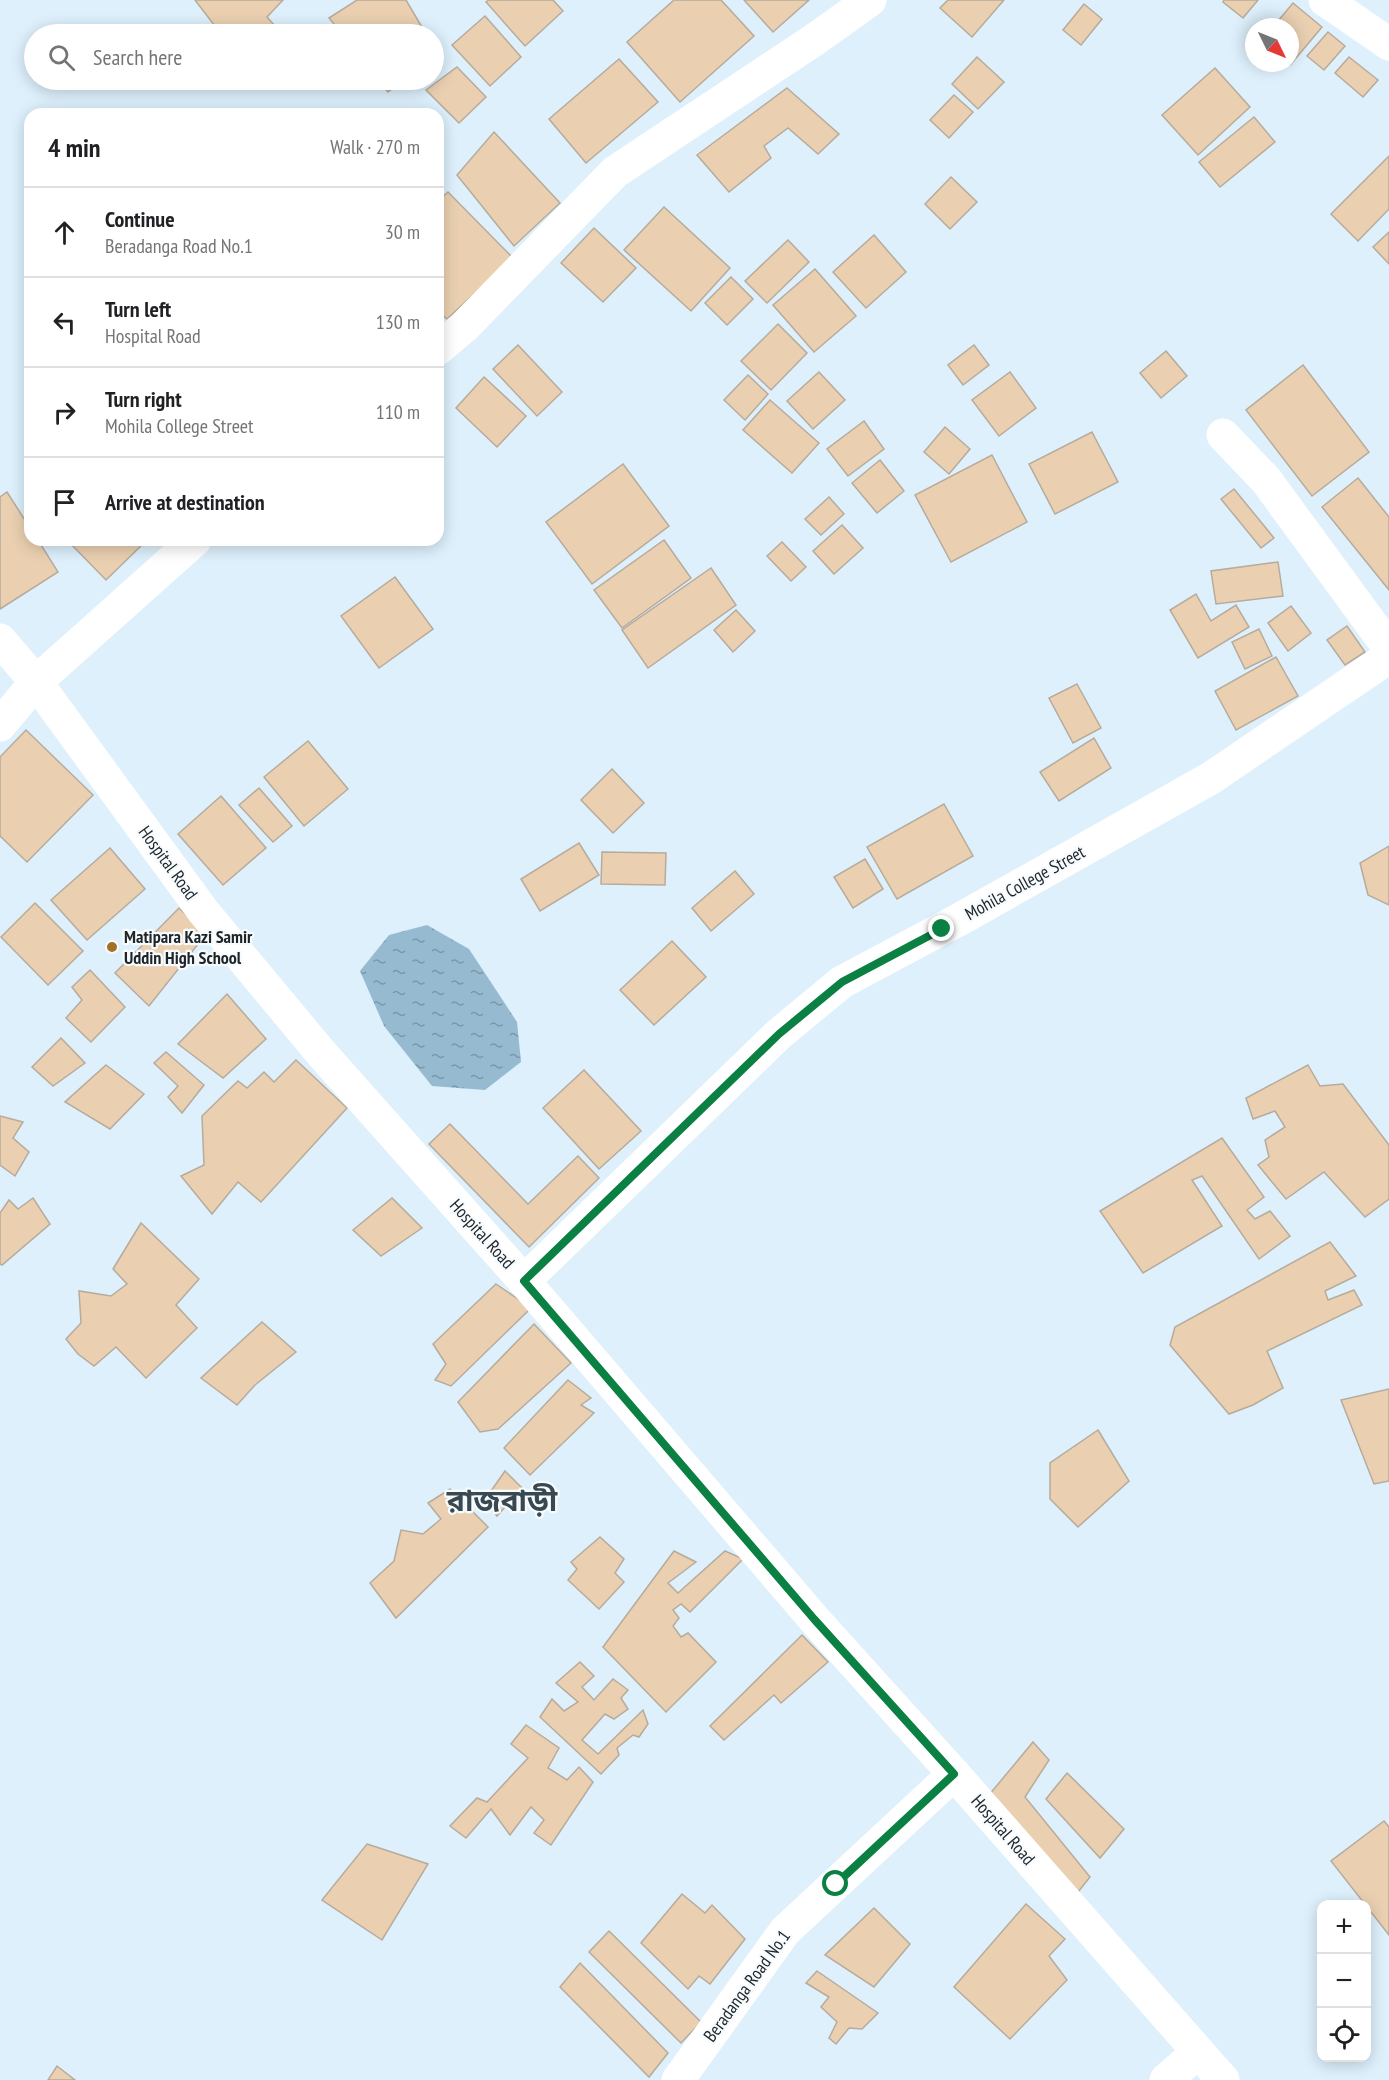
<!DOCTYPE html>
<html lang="en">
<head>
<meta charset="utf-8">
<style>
	:root { --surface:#fff; --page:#f2f2f2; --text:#202124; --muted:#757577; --line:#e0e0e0 }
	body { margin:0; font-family:"PT Sans Narrow","Noto Sans Bengali",sans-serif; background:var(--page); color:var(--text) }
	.controls { position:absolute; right:18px; bottom:18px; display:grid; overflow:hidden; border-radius:12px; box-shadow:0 3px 15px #0003 }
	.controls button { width:54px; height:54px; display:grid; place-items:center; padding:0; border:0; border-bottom:2px solid var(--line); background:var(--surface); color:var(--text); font:30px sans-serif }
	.compass { position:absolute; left:1245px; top:18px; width:54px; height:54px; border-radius:50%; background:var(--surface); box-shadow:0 3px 15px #0003; rotate:133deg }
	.stop { position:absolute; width:18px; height:18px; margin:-14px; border:4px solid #0b8043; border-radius:50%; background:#fff }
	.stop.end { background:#0b8043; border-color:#fff; box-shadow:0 2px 6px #0008 }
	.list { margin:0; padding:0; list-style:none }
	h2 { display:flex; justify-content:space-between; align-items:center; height:78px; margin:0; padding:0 24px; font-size:26px }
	h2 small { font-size:20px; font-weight:400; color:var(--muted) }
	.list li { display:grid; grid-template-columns:39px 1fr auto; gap:18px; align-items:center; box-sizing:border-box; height:90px; padding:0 24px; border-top:2px solid var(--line) }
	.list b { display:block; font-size:22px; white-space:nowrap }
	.list p { margin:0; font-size:20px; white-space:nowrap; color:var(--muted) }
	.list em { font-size:20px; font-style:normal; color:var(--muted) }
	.icon { flex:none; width:33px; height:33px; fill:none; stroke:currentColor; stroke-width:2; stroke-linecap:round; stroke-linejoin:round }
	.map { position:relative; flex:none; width:1389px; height:2080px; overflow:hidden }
	.search { position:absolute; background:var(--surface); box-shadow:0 3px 15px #0003; left:24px; top:24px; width:420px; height:66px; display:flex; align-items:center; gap:15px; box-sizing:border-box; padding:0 21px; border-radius:33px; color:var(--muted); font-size:22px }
	.panel { position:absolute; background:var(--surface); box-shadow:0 3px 15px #0003; left:24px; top:108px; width:420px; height:438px; border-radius:18px }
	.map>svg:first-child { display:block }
	.water { fill:url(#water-ripples) }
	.building { fill:#ead0b1; stroke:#b7ab9c; stroke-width:1.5 }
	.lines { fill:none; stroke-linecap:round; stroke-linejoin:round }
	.minor { stroke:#fff; stroke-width:33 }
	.route { stroke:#0b8043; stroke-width:8 }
	.poi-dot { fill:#a27026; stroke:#f7fbfd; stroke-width:2 }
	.labels { text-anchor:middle; stroke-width:4.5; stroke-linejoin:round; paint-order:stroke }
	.street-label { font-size:18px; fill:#1e2529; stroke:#f7fbfd }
	.poi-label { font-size:18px; font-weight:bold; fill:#1e2529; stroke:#f7fbfd; text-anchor:start }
	.town-label { font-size:30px; font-weight:bold; fill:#394952; stroke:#f7fbfd }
</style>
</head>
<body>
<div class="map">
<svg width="1389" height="2080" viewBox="0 0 1389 2080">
	<defs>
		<pattern id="water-ripples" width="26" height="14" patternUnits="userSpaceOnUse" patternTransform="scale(1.5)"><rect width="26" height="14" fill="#96bad0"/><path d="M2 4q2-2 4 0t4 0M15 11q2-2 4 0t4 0" fill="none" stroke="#7a97a9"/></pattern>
	</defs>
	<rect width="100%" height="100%" fill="#ddf0fc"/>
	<polygon class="water" points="427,925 469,949 517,1022 521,1062 485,1090 432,1086 384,1026 360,971 389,935"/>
	<g class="building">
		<polygon points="195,0 283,0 267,17 282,34 221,34"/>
		<polygon points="357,0 406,0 426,34 342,34 329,18"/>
		<polygon points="489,0 553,0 563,11 525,46 486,2"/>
		<polygon points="674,0 721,0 754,36 680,102 627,42"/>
		<polygon points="744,0 809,0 773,32"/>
		<polygon points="948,0 1004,0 972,37 940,8"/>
		<polygon points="1224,0 1258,0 1243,18 1223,2"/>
		<polygon points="1293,3 1322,27 1291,64 1290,27 1273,27"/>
		<polygon points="1084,4 1102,19 1081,45 1063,30"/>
		<polygon points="485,16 521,57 490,86 452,45"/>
		<polygon points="1328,32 1345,46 1324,70 1307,56"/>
		<polygon points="977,57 1004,82 978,109 952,84"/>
		<polygon points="1349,57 1378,80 1363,97 1335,73"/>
		<polygon points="619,59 658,102 586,163 549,119"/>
		<polygon points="457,67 486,97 459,123 426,90"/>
		<polygon points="1215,68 1250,107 1198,155 1162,115"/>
		<polygon points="378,80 404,80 388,92"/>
		<polygon points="787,88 839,134 818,154 788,128 764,146 771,158 729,192 697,155"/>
		<polygon points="954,95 973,112 949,138 930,120"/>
		<polygon points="1254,117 1275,142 1220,187 1199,162"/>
		<polygon points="494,132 560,203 514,246 457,175"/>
		<polygon points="1389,156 1389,209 1358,241 1331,214"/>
		<polygon points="951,177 977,202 950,229 925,204"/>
		<polygon points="448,192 513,258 447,319 438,311 438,201"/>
		<polygon points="664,207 730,268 691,311 624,250"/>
		<polygon points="594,228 636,268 603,302 561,263"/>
		<polygon points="1389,232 1389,264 1373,247"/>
		<polygon points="874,235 906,272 866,308 833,272"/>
		<polygon points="788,240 809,262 767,303 745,281"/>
		<polygon points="815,269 856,316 814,352 773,305"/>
		<polygon points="731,277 753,299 727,325 705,303"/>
		<polygon points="778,324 807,353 771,390 741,361"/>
		<polygon points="518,345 562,392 537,416 493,369"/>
		<polygon points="974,345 989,365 963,385 948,365"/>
		<polygon points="1166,351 1187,376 1161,398 1140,373"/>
		<polygon points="1303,365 1369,452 1312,496 1246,410"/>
		<polygon points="819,372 845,400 813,429 787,401"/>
		<polygon points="1010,372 1036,408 999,436 972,400"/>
		<polygon points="748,375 768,394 745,420 724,400"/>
		<polygon points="484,377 526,416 497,447 456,408"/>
		<polygon points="770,400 819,443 792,473 743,430"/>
		<polygon points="864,421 884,449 848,476 827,449"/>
		<polygon points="945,427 970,449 949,474 924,452"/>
		<polygon points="1092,432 1118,482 1055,514 1029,464"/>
		<polygon points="992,455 1027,522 951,562 915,495"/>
		<polygon points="880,460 904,491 877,513 852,483"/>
		<polygon points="623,464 669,526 592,584 546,522"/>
		<polygon points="1358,478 1389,517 1389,590 1322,507"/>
		<polygon points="1234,489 1274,538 1261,548 1221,499"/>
		<polygon points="7,492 30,528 30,540 38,540 58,572 0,609 0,497"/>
		<polygon points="829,497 844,514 821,535 805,519"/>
		<polygon points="842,525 863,548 834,574 813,551"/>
		<polygon points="67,540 147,540 106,580"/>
		<polygon points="664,540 691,578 622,628 594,590"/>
		<polygon points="782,542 806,567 791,581 767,556"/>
		<polygon points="1278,562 1283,596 1216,604 1211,571"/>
		<polygon points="711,568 736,605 648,668 622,630"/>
		<polygon points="395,577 433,629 379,668 341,616"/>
		<polygon points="1196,594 1211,621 1236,605 1249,627 1198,658 1170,610"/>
		<polygon points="1291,606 1311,633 1288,651 1268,623"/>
		<polygon points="736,610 755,631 733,652 714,630"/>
		<polygon points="1347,626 1365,652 1345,665 1327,640"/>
		<polygon points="1259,629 1272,656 1245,669 1232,642"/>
		<polygon points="1276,657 1298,696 1236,730 1215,691"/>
		<polygon points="1077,684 1101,728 1073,743 1049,698"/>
		<polygon points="26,730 93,795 27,862 0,836 0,757"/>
		<polygon points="1094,738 1111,768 1059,801 1040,772"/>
		<polygon points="308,741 348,789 304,826 264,777"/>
		<polygon points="612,769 644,803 613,833 581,800"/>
		<polygon points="259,788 292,826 273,842 239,805"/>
		<polygon points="221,796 266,848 223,885 178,834"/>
		<polygon points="944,804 973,856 897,899 867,847"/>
		<polygon points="579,843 599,875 540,911 521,879"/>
		<polygon points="1389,846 1389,905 1368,895 1360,863"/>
		<polygon points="110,848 145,889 87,940 51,900"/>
		<polygon points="602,852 666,853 665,885 601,884"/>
		<polygon points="865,859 883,889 853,908 834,877"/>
		<polygon points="735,871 754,894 711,931 692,908"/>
		<polygon points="35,903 83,951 48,985 1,937"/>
		<polygon points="179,908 206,934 149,1006 115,973"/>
		<polygon points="672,941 706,977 654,1025 620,990"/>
		<polygon points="90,970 125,1007 91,1042 66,1018 82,1000 72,987"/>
		<polygon points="227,994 266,1039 223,1078 178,1044"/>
		<polygon points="61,1038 85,1063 53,1086 32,1067"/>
		<polygon points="166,1052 204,1085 182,1113 168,1097 178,1086 154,1063"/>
		<polygon points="296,1060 347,1108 261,1202 238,1182 212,1214 181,1176 204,1165 202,1116 238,1081 247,1088 264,1072 274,1082"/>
		<polygon points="106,1065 144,1094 110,1129 65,1102"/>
		<polygon points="1308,1065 1320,1086 1343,1084 1389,1145 1389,1199 1365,1217 1324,1172 1286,1199 1258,1165 1269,1157 1265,1140 1285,1127 1275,1111 1253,1119 1246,1098"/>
		<polygon points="584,1070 641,1131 599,1169 543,1108"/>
		<polygon points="0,1116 23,1122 13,1138 29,1152 15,1176 0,1165"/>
		<polygon points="450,1124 528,1204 578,1156 599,1178 529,1247 429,1144"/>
		<polygon points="1222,1138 1264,1197 1247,1210 1255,1219 1270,1211 1290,1236 1259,1259 1202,1176 1192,1180 1222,1226 1143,1273 1100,1211"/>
		<polygon points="33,1198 50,1224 2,1265 0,1264 0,1213 9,1200 18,1209"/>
		<polygon points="392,1198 422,1228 381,1256 353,1230"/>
		<polygon points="141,1223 199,1279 176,1305 197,1328 146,1378 116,1347 94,1366 78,1354 66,1339 81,1323 79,1291 111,1296 127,1284 113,1269"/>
		<polygon points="1330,1242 1356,1276 1325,1291 1328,1300 1354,1290 1362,1305 1267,1351 1283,1388 1253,1405 1229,1414 1170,1345 1175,1327"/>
		<polygon points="496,1284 531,1308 451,1386 435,1380 446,1364 433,1344"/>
		<polygon points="262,1322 296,1352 255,1385 237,1405 201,1378"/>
		<polygon points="534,1324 571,1363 498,1429 480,1432 458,1402"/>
		<polygon points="568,1380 591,1398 581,1405 594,1413 530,1475 504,1448"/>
		<polygon points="1389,1389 1389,1481 1374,1484 1341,1400"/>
		<polygon points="1098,1430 1129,1481 1078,1527 1050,1499 1050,1463"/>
		<polygon points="505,1471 522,1488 497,1516 484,1501"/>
		<polygon points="450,1489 488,1527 396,1618 370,1583 394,1561 401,1530 423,1534 441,1519 428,1503"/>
		<polygon points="600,1537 624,1559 615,1573 624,1582 599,1609 568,1580 577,1569 571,1562"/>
		<polygon points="674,1551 696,1562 668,1583 678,1593 725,1551 743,1559 690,1612 681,1604 673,1610 679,1618 673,1626 681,1637 688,1633 716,1662 666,1712 603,1647"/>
		<polygon points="802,1635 828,1662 781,1703 774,1695 724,1740 710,1726"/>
		<polygon points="580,1662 594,1676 582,1687 594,1700 613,1679 628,1690 621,1698 628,1709 614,1719 605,1714 582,1740 598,1754 643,1710 648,1724 639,1737 633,1735 617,1748 619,1755 601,1774 540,1717 552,1699 564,1711 578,1702 556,1683"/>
		<polygon points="526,1725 559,1748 548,1768 567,1780 579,1767 593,1782 551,1845 534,1833 544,1820 531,1807 510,1835 491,1809 466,1838 450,1826 477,1798 487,1802 528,1758 511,1744"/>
		<polygon points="1033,1742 1049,1760 1025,1797 1090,1877 1078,1892 989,1795"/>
		<polygon points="1067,1773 1124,1829 1100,1858 1046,1799"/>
		<polygon points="1384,1821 1389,1827 1389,1935 1331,1861"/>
		<polygon points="367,1844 428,1864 382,1940 322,1900"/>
		<polygon points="682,1894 705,1913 712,1905 745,1939 710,1984 699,1976 688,1989 641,1943"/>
		<polygon points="1026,1904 1065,1939 1049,1956 1067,1980 1010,2039 954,1987"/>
		<polygon points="874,1908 910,1944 874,1987 825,1955"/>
		<polygon points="609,1931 701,2022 681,2043 589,1952"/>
		<polygon points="580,1963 668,2053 649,2077 560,1987"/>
		<polygon points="817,1971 878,2013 862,2029 849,2028 836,2044 829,2038 837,2022 821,2007 829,1997 806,1983"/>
		<polygon points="57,2066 75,2080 48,2080"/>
	</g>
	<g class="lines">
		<g class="minor">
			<polyline points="1325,0 1389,44"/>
			<polyline points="438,349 465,326 615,172 814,40 870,0"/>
			<polyline points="1223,435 1266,480 1389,648"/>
			<polyline points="0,640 36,682 203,911 322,1054 524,1281 814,1619 954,1774 1223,2080"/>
			<polyline points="0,725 36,682 195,540"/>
			<polyline points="524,1281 779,1034 842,982 962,918 1211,778 1389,657"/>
			<polyline points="678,2080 785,1931 954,1774"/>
			<polyline points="1166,2080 1198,2052"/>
		</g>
	</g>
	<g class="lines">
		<polyline class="route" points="836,1884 954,1774 814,1619 524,1281 779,1034 842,982 942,929"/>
	</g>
	<circle class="poi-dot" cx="112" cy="947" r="6"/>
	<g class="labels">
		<g class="street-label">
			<text transform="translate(168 863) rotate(54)" y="6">Hospital Road</text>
			<text transform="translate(1025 883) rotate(-29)" y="6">Mohila College Street</text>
			<text transform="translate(482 1234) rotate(48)" y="6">Hospital Road</text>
			<text transform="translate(1003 1830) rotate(49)" y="6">Hospital Road</text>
			<text transform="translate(747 1986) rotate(-54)" y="6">Beradanga Road No.1</text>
		</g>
		<g class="poi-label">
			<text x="124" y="943">Matipara Kazi Samir<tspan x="124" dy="21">Uddin High School</tspan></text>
		</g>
		<g class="town-label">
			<text x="502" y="1511">রাজবাড়ী</text>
		</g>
	</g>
</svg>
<div class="controls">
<button>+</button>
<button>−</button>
<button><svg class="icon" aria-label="locate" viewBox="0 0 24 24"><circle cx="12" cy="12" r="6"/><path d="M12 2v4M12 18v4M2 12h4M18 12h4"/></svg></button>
</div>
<svg class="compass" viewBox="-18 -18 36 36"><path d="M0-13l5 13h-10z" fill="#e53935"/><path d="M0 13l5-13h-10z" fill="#757577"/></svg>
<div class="stop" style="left:836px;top:1884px"></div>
<div class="stop end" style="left:942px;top:929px"></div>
<div class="search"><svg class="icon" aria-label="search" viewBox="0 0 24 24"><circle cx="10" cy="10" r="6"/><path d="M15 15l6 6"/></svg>Search here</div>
<section class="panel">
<h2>4 min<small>Walk · 270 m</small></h2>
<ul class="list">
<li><svg class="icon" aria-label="ahead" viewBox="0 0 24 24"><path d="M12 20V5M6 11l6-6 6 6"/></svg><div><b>Continue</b><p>Beradanga Road No.1</p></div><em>30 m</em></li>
<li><svg class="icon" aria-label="left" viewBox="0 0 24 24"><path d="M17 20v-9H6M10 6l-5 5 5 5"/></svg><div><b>Turn left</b><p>Hospital Road</p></div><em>130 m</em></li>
<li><svg class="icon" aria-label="right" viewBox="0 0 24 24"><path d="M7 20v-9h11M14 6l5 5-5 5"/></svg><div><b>Turn right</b><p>Mohila College Street</p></div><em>110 m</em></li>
<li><svg class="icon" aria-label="arrive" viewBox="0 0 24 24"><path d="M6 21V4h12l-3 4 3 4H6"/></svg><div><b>Arrive at destination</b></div></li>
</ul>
</section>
</div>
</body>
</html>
